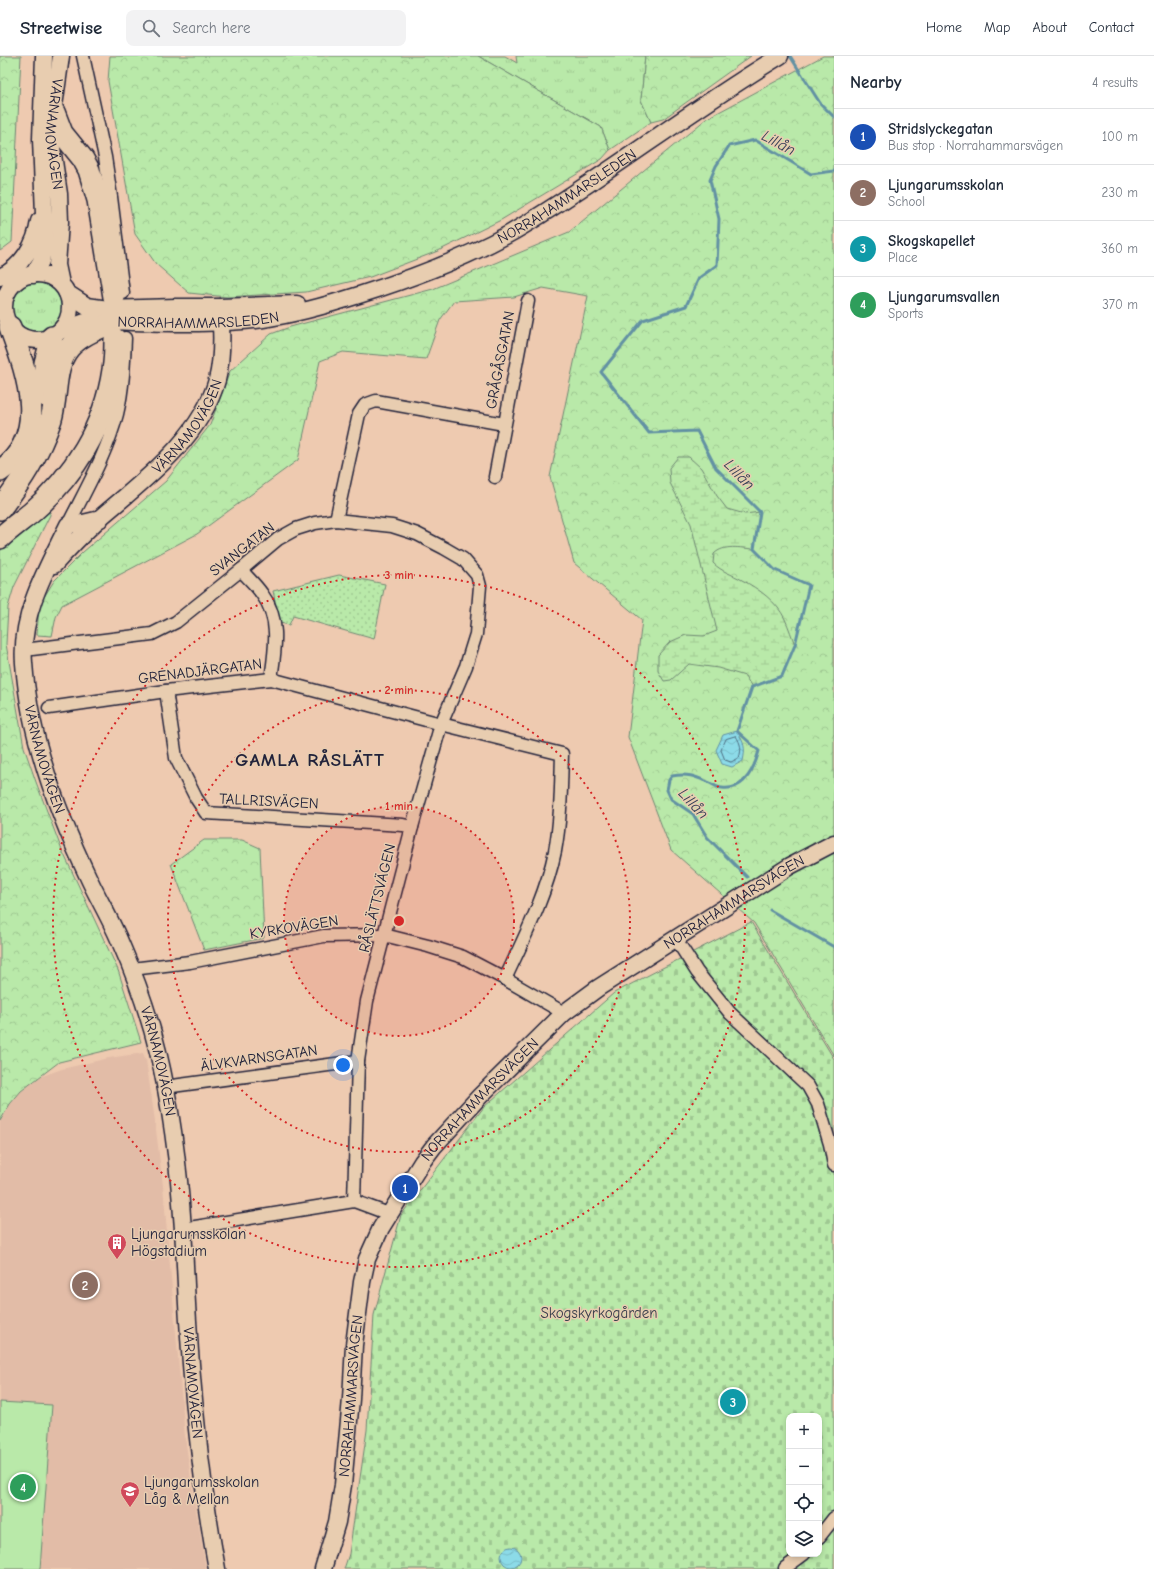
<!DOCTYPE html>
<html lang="en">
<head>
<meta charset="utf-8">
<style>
	:root { --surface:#fff; --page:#f2f2f3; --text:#1f2937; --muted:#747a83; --line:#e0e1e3; --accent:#db2777 }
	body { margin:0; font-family:"Comic Neue",sans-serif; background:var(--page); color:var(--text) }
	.controls { position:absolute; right:12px; bottom:12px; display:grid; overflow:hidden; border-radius:8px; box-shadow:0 2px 6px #0003 }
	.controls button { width:36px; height:36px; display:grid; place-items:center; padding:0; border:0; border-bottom:1px solid var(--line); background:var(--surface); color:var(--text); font:20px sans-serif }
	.you { position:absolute; left:343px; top:1009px; width:14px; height:14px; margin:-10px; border:3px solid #fff; border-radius:50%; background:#1a73e8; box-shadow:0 0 0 6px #1a73e833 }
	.badge { display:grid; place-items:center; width:26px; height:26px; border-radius:50%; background:var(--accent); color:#fff; font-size:13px; font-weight:700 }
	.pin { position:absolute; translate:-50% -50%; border:2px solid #fff; box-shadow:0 1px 4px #0006 }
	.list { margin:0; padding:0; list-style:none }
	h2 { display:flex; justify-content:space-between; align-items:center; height:52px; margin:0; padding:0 16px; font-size:17px }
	h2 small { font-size:13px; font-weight:400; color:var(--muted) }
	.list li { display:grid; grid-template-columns:26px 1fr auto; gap:12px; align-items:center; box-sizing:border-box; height:56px; padding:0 16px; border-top:1px solid var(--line) }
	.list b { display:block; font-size:15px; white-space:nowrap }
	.list p { margin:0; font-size:13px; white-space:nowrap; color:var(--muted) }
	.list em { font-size:13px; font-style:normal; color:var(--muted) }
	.icon { flex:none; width:22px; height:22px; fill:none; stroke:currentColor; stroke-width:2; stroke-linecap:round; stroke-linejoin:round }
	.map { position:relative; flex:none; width:834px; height:1513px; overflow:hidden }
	header { display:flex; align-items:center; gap:24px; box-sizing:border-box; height:56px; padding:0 20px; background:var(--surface); border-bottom:1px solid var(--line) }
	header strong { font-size:19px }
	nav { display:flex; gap:22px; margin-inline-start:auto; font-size:14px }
	.search { width:280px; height:36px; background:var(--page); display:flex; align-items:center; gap:10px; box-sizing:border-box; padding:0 14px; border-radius:8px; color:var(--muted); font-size:15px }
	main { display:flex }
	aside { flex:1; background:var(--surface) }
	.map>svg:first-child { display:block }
	.built { fill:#e2bca7 }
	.grass { fill:url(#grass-tufts); stroke:#6e8672 }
	.forest { fill:url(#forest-crowns); stroke:#6e8672 }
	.wetland { fill:url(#wetland-marsh); stroke:#6e8672 }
	.cemetery { fill:url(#cemetery-stones); stroke:#6e8672; fill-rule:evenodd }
	.park { fill:url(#park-dots); stroke:#6e8672 }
	.pitch { fill:#b9e9a9; stroke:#6e8672 }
	.water { fill:url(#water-waves); stroke:#6291a3 }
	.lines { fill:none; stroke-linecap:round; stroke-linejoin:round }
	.shore { stroke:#4c6c80; stroke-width:1 }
	.stream { stroke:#6291a3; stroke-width:3 }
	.street-casing { stroke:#22223b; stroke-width:15 }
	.secondary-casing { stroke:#22223b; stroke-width:19 }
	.highway-casing { stroke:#22223b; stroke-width:24 }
	.street { stroke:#e8cdb0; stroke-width:12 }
	.secondary { stroke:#e8cdb0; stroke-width:16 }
	.highway { stroke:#e8cdb0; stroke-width:21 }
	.ring { fill:none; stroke:#d62828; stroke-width:2; stroke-dasharray:2 4 }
	.labels { text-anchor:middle; stroke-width:3; stroke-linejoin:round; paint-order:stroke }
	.street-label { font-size:15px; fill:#22223b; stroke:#e8cdb0 }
	.poi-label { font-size:15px; fill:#22223b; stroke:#e8cdb0; text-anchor:start }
	.park-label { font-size:15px; fill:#39404c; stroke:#e8cdb0 }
	.water-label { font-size:16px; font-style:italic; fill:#323e55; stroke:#e8cdb0 }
	.district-label { font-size:19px; font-weight:bold; letter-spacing:1px; fill:#22223b; stroke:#e8cdb0 }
	.centre { fill:#d62828; stroke:#e8cdb0; stroke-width:2 }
	.ring-label { font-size:12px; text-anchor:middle; font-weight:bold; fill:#d62828; stroke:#e8cdb0; stroke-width:3; stroke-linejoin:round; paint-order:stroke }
</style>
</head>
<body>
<header>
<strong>Streetwise</strong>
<div class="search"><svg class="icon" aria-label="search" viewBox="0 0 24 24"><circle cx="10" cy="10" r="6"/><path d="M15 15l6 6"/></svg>Search here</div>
<nav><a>Home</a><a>Map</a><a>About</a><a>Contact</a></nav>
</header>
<main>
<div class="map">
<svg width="834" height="1513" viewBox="0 0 834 1513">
	<defs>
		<pattern id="grass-tufts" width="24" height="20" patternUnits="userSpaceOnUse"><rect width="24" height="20" fill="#b9e9a9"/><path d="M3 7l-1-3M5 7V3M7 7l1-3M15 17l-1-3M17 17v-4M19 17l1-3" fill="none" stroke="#9fc892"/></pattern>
		<pattern id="forest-crowns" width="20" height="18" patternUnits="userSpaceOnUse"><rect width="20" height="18" fill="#b9e9a9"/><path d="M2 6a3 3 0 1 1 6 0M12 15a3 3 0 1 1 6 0" fill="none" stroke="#9fc892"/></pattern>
		<pattern id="wetland-marsh" width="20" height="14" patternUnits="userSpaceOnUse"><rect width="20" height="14" fill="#b9e9a9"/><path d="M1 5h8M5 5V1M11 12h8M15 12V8" fill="none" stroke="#9fc892"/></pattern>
		<pattern id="cemetery-stones" width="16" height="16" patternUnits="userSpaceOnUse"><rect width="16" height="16" fill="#b9e9a9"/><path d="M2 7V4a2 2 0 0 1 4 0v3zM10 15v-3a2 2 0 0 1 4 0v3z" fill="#9fc892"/></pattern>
		<pattern id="park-dots" width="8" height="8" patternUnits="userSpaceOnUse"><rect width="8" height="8" fill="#b9e9a9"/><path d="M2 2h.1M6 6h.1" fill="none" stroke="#9fc892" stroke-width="1.8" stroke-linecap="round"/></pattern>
		<pattern id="water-waves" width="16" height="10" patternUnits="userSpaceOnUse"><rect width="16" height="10" fill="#8cdbe8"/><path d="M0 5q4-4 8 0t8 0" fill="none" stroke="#78bcc8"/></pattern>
	</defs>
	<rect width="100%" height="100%" fill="#eecab0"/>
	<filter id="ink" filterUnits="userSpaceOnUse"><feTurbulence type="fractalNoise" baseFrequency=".025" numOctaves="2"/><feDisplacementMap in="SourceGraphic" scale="8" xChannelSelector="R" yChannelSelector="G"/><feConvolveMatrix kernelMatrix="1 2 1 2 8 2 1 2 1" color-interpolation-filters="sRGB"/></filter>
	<g filter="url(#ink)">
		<polygon class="built" points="143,997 146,1004 154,1058 163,1130 185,1381 192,1430 206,1513 0,1513 0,1065 9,1048 20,1035 37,1022 62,1013 109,1002"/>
		<g class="grass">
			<polygon points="478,0 505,0 517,7 516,0 645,0 641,44 651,66 610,94 601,71"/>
			<circle cx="37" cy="252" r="26"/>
		</g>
		<g class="forest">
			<polygon points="0,0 21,0 12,186 0,195"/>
			<polygon points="110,0 478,0 601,71 610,94 602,103 501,164 438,195 370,221 306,236 227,241 189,237 156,208 135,178 108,25"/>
			<polygon points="645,0 751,0 663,63 651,66 641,44"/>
			<polygon points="823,0 834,0 834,1000 754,867 671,794 628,681 642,564 574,507 550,421 588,240 543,232 514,241 454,245 440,264 426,303 343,296 320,305 298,404 197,478 62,549 56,561 52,580 37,579 39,549 54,525 83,496 166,425 210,369 230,315 271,278 290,271 433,233 569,176 706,63"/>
			<polygon points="50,451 50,459 14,531 8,551 6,588 24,691 36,726 61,792 118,914 141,986 59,1006 21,1035 10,1048 0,1065 0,495"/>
			<polygon points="204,784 242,784 260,792 264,882 204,894 171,808"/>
		</g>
		<path class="wetland" d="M678 401H689L701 412 717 440 727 453 745 458 760 456 754 493C740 492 724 488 714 498L713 507C722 516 732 518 742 524 759 533 777 546 785 563 789 572 792 581 795 589L782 620 752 631 745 620 718 612 689 608 671 624 664 625 658 615V599L670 586 686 579 704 580 717 575 691 468 670 427 669 412Z"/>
		<path class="cemetery" d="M751 866 834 1003V1513H344L349 1498 367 1374 374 1259 401 1159 484 1051 614 937ZM789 1360H819V1498H789Z"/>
		<polygon class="park" points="339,519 385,528 374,583 293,560 289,569 280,567 273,535"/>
		<polygon class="pitch" points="0,1346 52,1349 40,1513 0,1513"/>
		<g class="water">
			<path d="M737 675C744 687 746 691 743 705L732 711 722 708 716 694 723 679Z"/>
			<circle cx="511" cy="1501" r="10"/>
		</g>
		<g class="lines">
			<path class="shore" d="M736 680C741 688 742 693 739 702L731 706 725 704 721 694 726 683Z"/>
			<g class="stream">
				<polyline points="790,0 820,47 834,61"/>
				<path d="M747 821 707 781 693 758 671 743 667 734 669 724 672 720C689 717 696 721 710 727 714 729 718 732 722 732 744 735 754 713 759 695L737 675 752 631 782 620 795 589 809 529 775 514 754 493 760 456 716 412 697 375 649 377 601 316 643 264 686 250 699 222 717 209 719 163 710 124 716 110 729 90 755 84 811 118 834 115"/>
				<polyline points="770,854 834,891"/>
			</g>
			<defs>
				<g id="street">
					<polyline points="83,0 105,101 111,141 123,237"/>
					<polyline points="495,421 528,245"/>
					<polyline points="336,464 359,358 365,349 376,345 504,368"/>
					<path d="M68 469C86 433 107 397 117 358 123 333 124 307 125 282"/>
					<path d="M241 514C248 522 256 529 262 538 281 563 275 594 271 623"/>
					<polyline points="24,594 152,578 176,566 241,514 278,483 296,473 315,467 336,464 392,470 417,478 444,492 463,503 477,519 480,530 476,578 466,610 441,668 412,771 367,945 358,1005 354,1145 389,1158"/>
					<polyline points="166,635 176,702 196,742 206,757 403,769 412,771"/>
					<path d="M49 652 166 635 271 623 441 668 562 698C561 731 561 763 555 795 546 840 524 882 505 923"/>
					<polyline points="676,883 697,916 730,957 808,1030 818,1048 830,1088 834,1109"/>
					<polyline points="132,913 190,906 324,880 384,879 428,890 463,901 505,923 564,957"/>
					<polyline points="165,1031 358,1005"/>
					<polyline points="183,1173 354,1145"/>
					<polyline points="819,1481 834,1462"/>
					<polyline points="785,1512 804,1498"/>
				</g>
				<g id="secondary">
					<path id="s1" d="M61 0 50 79 59 138 60 166 57 209 61 228"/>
					<circle cx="37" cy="251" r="33"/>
					<polyline points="33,219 41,205 45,184 41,83 44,0"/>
					<path d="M0 221C22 211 36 188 39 165"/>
					<polyline points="67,237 87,250 108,253 176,251 220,251 297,248"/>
					<path id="s2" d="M60 275 85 266 98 265C153 266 209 270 263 263 296 258 328 249 359 239 410 223 461 204 509 178 536 163 562 145 588 128 652 85 714 40 780 0"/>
					<path id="s3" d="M100 463 83 467 68 469C47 512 20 558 24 607 29 679 59 760 90 825 100 846 112 866 121 888 136 922 149 959 158 996 172 1054 179 1113 183 1173 185 1204 186 1234 188 1265 193 1348 202 1431 217 1513"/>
					<path id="s4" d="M54 509C69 492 85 476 101 461 144 424 201 382 217 324 223 301 222 275 220 251"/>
					<path id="s5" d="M323 1513 337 1466 343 1429 351 1343 354 1289 362 1226 367 1203 381 1172 422 1106 434 1090 480 1040 564 957 598 932 790 810 834 787"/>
				</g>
				<g id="highway">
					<polyline points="54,56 62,77 83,103 89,114 98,144 114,241"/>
					<polyline points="46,340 45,307 52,281"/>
					<path d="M0 415C51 380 27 318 10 271"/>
					<path d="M0 453C22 424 39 398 51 363 58 340 53 311 69 292 80 279 98 273 113 266"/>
					<path d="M0 482C10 473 21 465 31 457 74 420 105 370 113 314 115 304 115 293 115 283"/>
				</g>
			</defs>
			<use href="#street" class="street-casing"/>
			<use href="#secondary" class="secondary-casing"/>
			<use href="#highway" class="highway-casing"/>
			<use href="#street" class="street"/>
			<use href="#secondary" class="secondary"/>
			<use href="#highway" class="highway"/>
		</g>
	</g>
	<circle cx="399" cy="865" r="115" fill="#d62828" fill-opacity=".12"/>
	<g class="ring">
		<circle cx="399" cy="865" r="115"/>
		<circle cx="399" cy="865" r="231"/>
		<circle cx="399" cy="865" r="346"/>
	</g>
	<defs>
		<symbol id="building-pin" viewBox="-11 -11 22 30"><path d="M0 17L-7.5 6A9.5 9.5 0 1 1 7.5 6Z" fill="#d1495b" stroke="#e8cdb0"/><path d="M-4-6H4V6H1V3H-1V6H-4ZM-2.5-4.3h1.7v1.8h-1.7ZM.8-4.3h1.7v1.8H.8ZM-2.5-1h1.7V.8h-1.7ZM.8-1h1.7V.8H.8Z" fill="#fff"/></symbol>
		<symbol id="school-pin" viewBox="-11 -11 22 30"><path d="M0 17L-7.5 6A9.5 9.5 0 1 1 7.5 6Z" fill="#d1495b" stroke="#e8cdb0"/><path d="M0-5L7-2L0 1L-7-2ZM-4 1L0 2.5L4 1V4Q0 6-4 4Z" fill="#fff"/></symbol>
	</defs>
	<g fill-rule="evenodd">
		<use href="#building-pin" x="106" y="1176" width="22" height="30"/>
		<use href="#school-pin" x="119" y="1424" width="22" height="30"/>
	</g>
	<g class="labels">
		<g class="street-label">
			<text dy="5" stroke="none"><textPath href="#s1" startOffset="79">VÄRNAMOVÄGEN</textPath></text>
			<text dy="5" stroke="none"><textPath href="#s2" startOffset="535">NORRAHAMMARSLEDEN</textPath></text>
			<text dy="5" stroke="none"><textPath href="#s2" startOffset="140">NORRAHAMMARSLEDEN</textPath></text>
			<text transform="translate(500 304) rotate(-79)" y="5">GRÅGÅSGATAN</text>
			<text dy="5" stroke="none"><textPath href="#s4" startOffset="194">VÄRNAMOVÄGEN</textPath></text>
			<text transform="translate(242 493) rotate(-38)" y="5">SVANGATAN</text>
			<text transform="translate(200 615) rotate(-7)" y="5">GRENADJÄRGATAN</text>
			<text dy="5" stroke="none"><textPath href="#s3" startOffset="278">VÄRNAMOVÄGEN</textPath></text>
			<text transform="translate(269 745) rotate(3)" y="5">TALLRISVÄGEN</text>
			<text transform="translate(377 842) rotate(-76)" y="5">RÅSLÄTTSVÄGEN</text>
			<text dy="5" stroke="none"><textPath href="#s5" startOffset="835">NORRAHAMMARSVÄGEN</textPath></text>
			<text transform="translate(294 871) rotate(-9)" y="5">KYRKOVÄGEN</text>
			<text transform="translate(259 1002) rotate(-8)" y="5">ÄLVKVARNSGATAN</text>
			<text dy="5" stroke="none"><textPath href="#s3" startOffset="602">VÄRNAMOVÄGEN</textPath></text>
			<text dy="5" stroke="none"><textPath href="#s5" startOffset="511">NORRAHAMMARSVÄGEN</textPath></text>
			<text dy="5" stroke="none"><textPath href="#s3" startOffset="926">VÄRNAMOVÄGEN</textPath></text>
			<text dy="5" stroke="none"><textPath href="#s5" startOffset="176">NORRAHAMMARSVÄGEN</textPath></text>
		</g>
		<g class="poi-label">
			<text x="131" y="1183">Ljungarumsskolan<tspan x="131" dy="17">Högstadium</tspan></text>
			<text x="144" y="1431">Ljungarumsskolan<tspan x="144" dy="17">Låg &amp; Mellan</tspan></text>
		</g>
		<g class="park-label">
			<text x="599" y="1262">Skogskyrkogården</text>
		</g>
		<g class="water-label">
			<text transform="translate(779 86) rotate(28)" y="6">Lillån</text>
			<text transform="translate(740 418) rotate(46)" y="6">Lillån</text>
			<text transform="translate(694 747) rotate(47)" y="6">Lillån</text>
		</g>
		<g class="district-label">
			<text x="310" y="710">GAMLA RÅSLÄTT</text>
		</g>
	</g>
	<circle cx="399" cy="865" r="6" class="centre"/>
	<g class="ring-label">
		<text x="399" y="523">3 min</text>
		<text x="399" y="638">2 min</text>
		<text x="399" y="754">1 min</text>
	</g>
</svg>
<div class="controls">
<button>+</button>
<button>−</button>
<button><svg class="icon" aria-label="locate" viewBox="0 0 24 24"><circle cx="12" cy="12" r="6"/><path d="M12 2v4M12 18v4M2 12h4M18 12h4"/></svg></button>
<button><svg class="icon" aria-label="layers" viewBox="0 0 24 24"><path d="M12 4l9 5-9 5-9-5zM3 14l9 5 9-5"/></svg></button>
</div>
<div class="you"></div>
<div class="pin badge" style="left:405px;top:1132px;background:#1a4fb4">1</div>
<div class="pin badge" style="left:85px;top:1229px;background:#8d6e63">2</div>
<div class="pin badge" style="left:733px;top:1346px;background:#0f9aa8">3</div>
<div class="pin badge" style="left:23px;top:1431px;background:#2e9e5b">4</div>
</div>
<aside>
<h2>Nearby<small>4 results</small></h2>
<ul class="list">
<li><span class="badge" style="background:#1a4fb4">1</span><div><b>Stridslyckegatan</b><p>Bus stop · Norrahammarsvägen</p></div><em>100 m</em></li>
<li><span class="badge" style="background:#8d6e63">2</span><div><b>Ljungarumsskolan</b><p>School</p></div><em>230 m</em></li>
<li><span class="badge" style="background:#0f9aa8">3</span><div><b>Skogskapellet</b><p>Place</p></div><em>360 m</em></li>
<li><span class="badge" style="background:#2e9e5b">4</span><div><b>Ljungarumsvallen</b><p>Sports</p></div><em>370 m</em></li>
</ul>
</aside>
</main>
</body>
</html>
